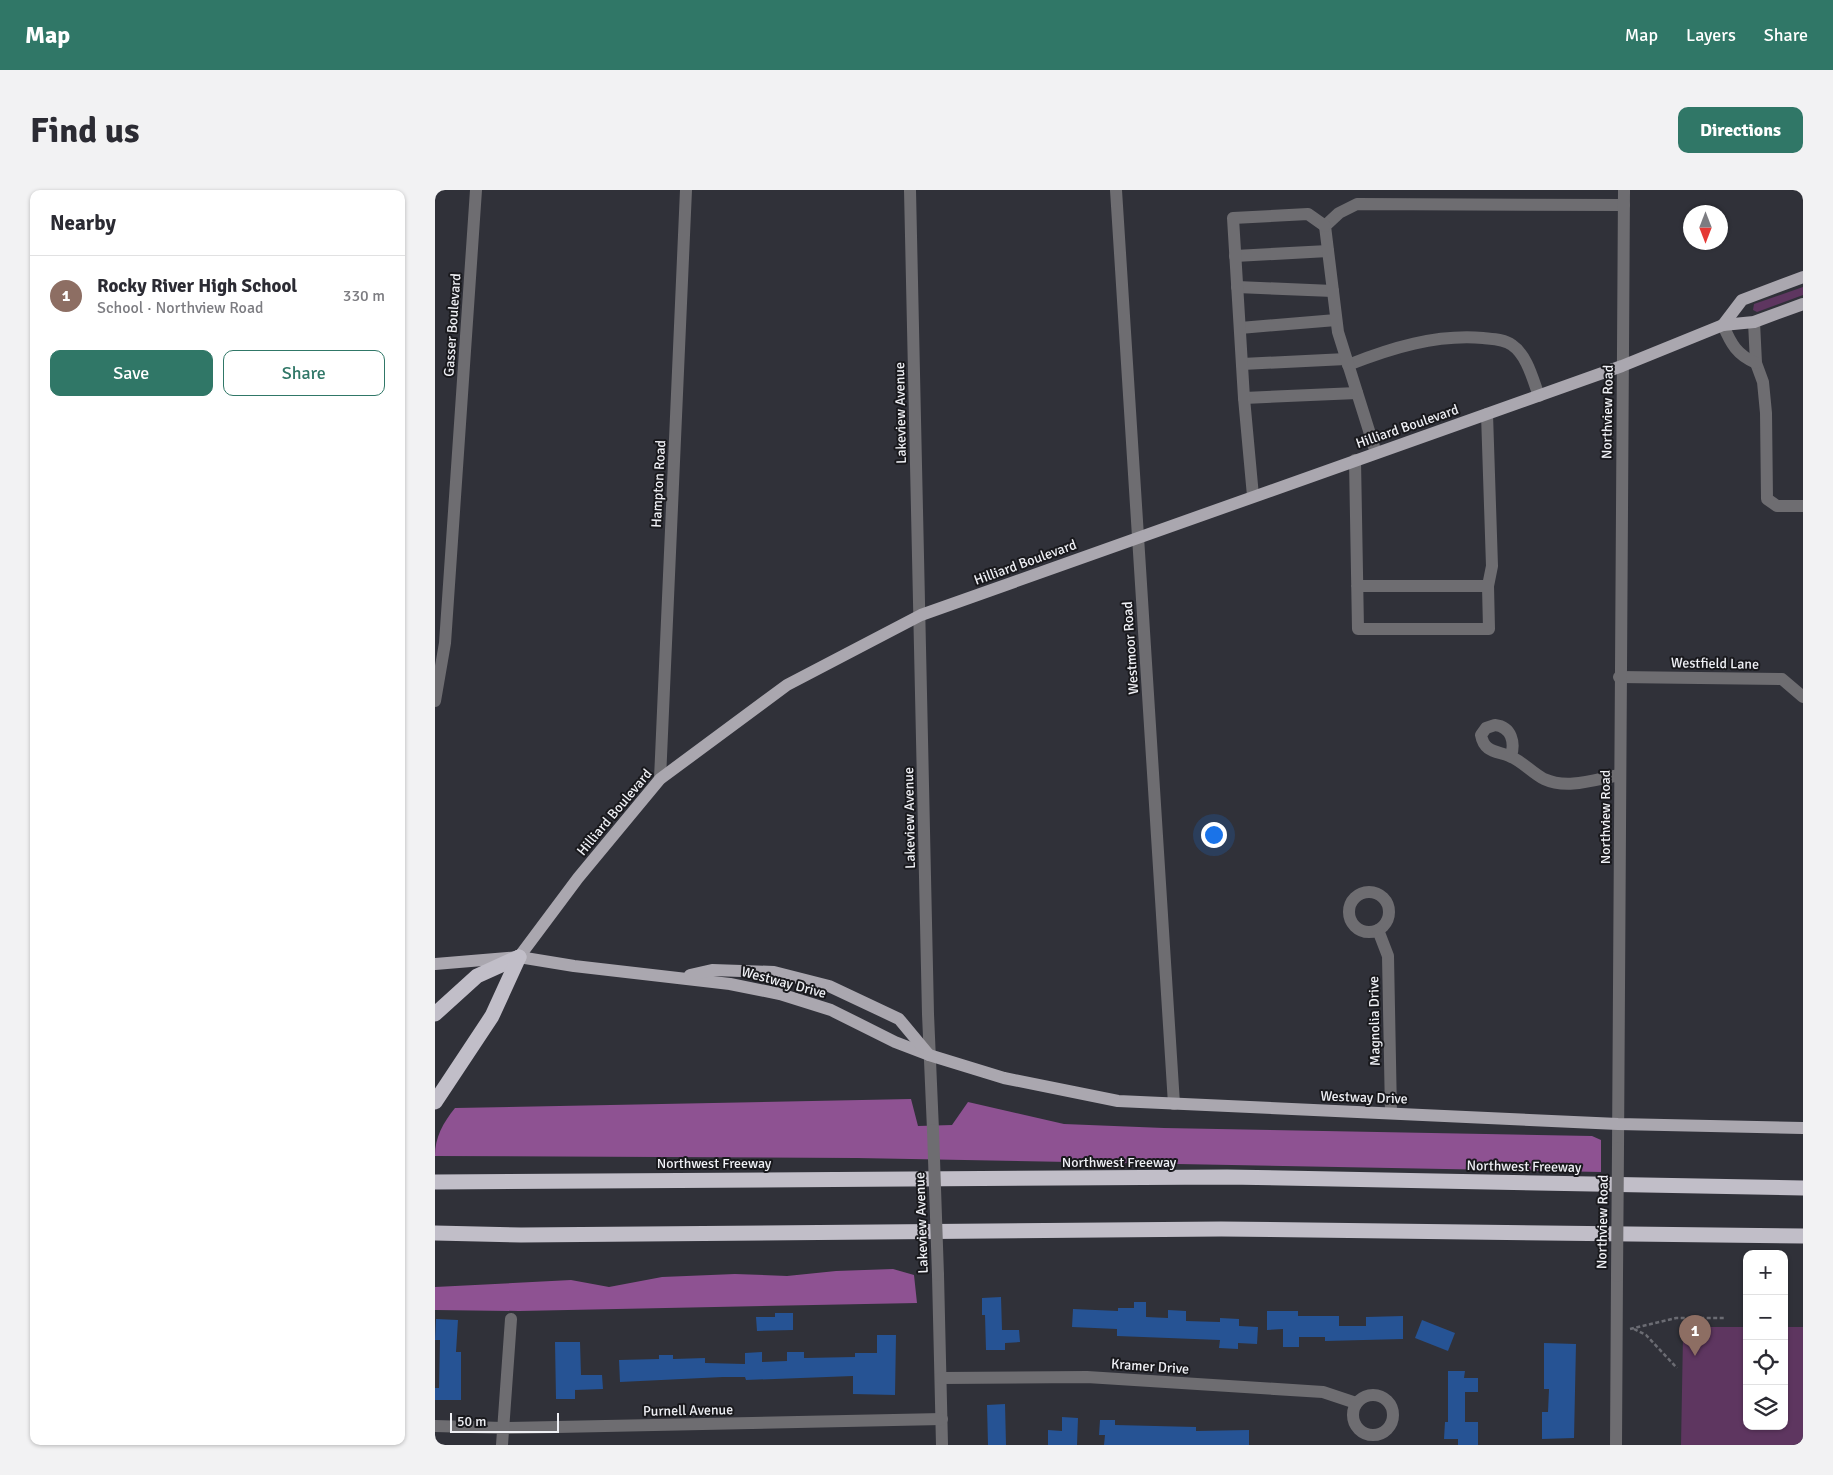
<!DOCTYPE html>
<html lang="en">
<head>
<meta charset="utf-8">
<style>
	:root { --surface:#fff; --page:#f2f2f3; --text:#2b2b33; --muted:#7c7c81; --line:#e1e1e2; --accent:#307767 }
	body { margin:0; font-family:Signika,sans-serif; background:var(--page); color:var(--text) }
	.controls { position:absolute; right:15px; bottom:15px; display:grid; overflow:hidden; border-radius:10px; box-shadow:0 1px 4px #0004 }
	.controls button { width:45px; height:45px; display:grid; place-items:center; padding:0; border:0; border-bottom:1px solid var(--line); background:var(--surface); color:var(--text); font:25px sans-serif }
	.compass { position:absolute; left:1248px; top:15px; width:45px; height:45px; border-radius:50%; background:var(--surface); box-shadow:0 1px 4px #0004; rotate:180deg }
	.scale { position:absolute; left:15px; bottom:12px; width:109px; box-sizing:border-box; padding-left:5px; border:2px solid #eff0f5; border-top:0; font-size:14px; line-height:18px; white-space:nowrap; color:#eff0f5; -webkit-text-stroke:4px #19191d; paint-order:stroke }
	.you { position:absolute; left:778px; top:644px; width:18px; height:18px; margin:-12px; border:4px solid #fff; border-radius:50%; background:#1a73e8; box-shadow:0 0 0 8px #1a73e833 }
	.badge { display:grid; place-items:center; width:32px; height:32px; border-radius:50%; background:var(--accent); color:#fff; font-size:16px; font-weight:700 }
	.pin { position:absolute; translate:-50% -41px; filter:drop-shadow(0 1px 2px #0008) }
	.pin::after { content:''; position:absolute; top:26px; width:18px; height:15px; background:inherit; clip-path:polygon(0 0,100% 0,50% 100%) }
	.list { margin:0; padding:0; list-style:none }
	h2 { display:flex; justify-content:space-between; align-items:center; height:65px; margin:0; padding:0 20px; font-size:21px }
	h2 small { font-size:16px; font-weight:400; color:var(--muted) }
	.list li { display:grid; grid-template-columns:32px 1fr auto; gap:15px; align-items:center; box-sizing:border-box; height:80px; padding:0 20px; border-top:1px solid var(--line) }
	.list b { display:block; font-size:19px; white-space:nowrap }
	.list p { margin:0; font-size:16px; white-space:nowrap; color:var(--muted) }
	.list em { font-size:16px; font-style:normal; color:var(--muted) }
	.actions { display:flex; gap:10px; padding:15px 20px }
	.actions a { flex:1; padding:11px 0; border:1px solid var(--accent); border-radius:10px; text-align:center; font-size:18px; color:var(--accent) }
	.actions .main { background:var(--accent); color:#fff }
	.icon { flex:none; width:28px; height:28px; fill:none; stroke:currentColor; stroke-width:2; stroke-linecap:round; stroke-linejoin:round }
	.map { position:relative; flex:none; width:1368px; height:1255px; overflow:hidden; border-radius:10px }
	header { display:flex; align-items:center; gap:30px; box-sizing:border-box; height:70px; padding:0 25px; background:var(--accent); color:#fff }
	header strong { font-size:24px }
	nav { display:flex; gap:28px; margin-inline-start:auto; font-size:18px }
	.intro { display:flex; align-items:center; justify-content:space-between; box-sizing:border-box; height:120px; padding:0 30px }
	h1 { margin:0; font-size:35px }
	.button { padding:12px 22px; border-radius:10px; background:var(--accent); color:#fff; font-size:18px; font-weight:700 }
	main { display:flex; gap:30px; padding:0 30px }
	aside { flex:1; background:var(--surface); border-radius:10px; box-shadow:0 1px 4px #0004 }
	.map>svg:first-child { display:block }
	.green { fill:#5e3660 }
	.forest { fill:#8e5292 }
	.building { fill:#265394 }
	.lines { fill:none; stroke-linecap:round; stroke-linejoin:round }
	.path { stroke:#6b6c73; stroke-width:2.5; stroke-dasharray:4 2.5; stroke-linecap:butt }
	.minor { stroke:#6e6d71; stroke-width:12 }
	.major { stroke:#aaa7af; stroke-width:12 }
	.highway { stroke:#c1bec8; stroke-width:15 }
	.minor-bridge { stroke:#6e6d71; stroke-width:12 }
	.labels { text-anchor:middle; stroke-width:4; stroke-linejoin:round; paint-order:stroke }
	.street-label { font-size:14px; fill:#eff0f5; stroke:#19191d }
</style>
</head>
<body>
<header>
<strong>Map</strong>
<nav><a>Map</a><a>Layers</a><a>Share</a></nav>
</header>
<div class="intro"><h1>Find us</h1><a class="button">Directions</a></div>
<main>
<aside>
<h2>Nearby<small></small></h2>
<ul class="list">
<li><span class="badge" style="background:#8d6e63">1</span><div><b>Rocky River High School</b><p>School · Northview Road</p></div><em>330 m</em></li>
</ul>
<div class="actions"><a class="main">Save</a><a>Share</a></div>
</aside>
<div class="map">
<svg width="1368" height="1255" viewBox="0 0 1368 1255">
	<rect width="100%" height="100%" fill="#303139"/>
	<g class="green">
		<polygon points="1368,97 1368,105 1322,122 1318,120 1319,114"/>
		<polygon points="1258,1137 1312,1137 1312,1236 1349,1236 1349,1137 1368,1137 1368,1255 1246,1255 1248,1145"/>
	</g>
	<g class="forest">
		<path d="M476 909 483 936 517 935 533 912 629 934 729 938 1157 946 1166 950V982L422 968 0 966C0 947 8 933 20 918Z"/>
		<polygon points="458,1079 479,1085 482,1113 84,1121 0,1120 0,1097 136,1090 174,1097 227,1087 300,1084 352,1086 401,1081"/>
	</g>
	<g class="building">
		<polygon points="566,1107 567,1140 584,1140 585,1152 570,1153 570,1160 551,1160 550,1125 547,1125 547,1108"/>
		<polygon points="699,1112 711,1112 711,1127 733,1128 733,1120 751,1121 751,1131 785,1132 785,1128 804,1129 804,1136 823,1137 822,1154 803,1153 803,1159 784,1158 785,1150 682,1146 682,1139 637,1137 638,1119 683,1121 683,1118 699,1118"/>
		<polygon points="832,1121 863,1121 863,1126 904,1126 904,1136 931,1136 931,1127 968,1126 968,1149 890,1151 890,1147 864,1147 864,1157 848,1157 848,1139 832,1140"/>
		<polygon points="340,1123 358,1123 358,1140 322,1141 321,1127 340,1127"/>
		<polygon points="1,1129 23,1130 21,1162 26,1162 26,1210 0,1210 0,1198 4,1198 5,1150 0,1150"/>
		<polygon points="987,1130 1020,1143 1013,1161 980,1148"/>
		<polygon points="442,1145 461,1145 460,1205 418,1204 418,1186 311,1190 310,1187 288,1187 185,1192 184,1170 224,1169 224,1165 238,1165 238,1169 270,1168 270,1173 310,1174 310,1163 327,1162 327,1172 352,1171 352,1162 369,1162 369,1168 420,1167 420,1163 442,1163"/>
		<polygon points="120,1152 145,1152 146,1185 167,1185 168,1199 140,1200 140,1209 121,1209"/>
		<polygon points="1109,1153 1141,1154 1139,1248 1107,1249 1107,1222 1113,1222 1114,1199 1109,1199"/>
		<polygon points="1013,1181 1030,1181 1029,1188 1043,1188 1043,1202 1030,1202 1030,1232 1043,1232 1043,1255 1023,1255 1023,1249 1009,1249 1010,1232 1013,1232"/>
		<polygon points="570,1214 571,1255 553,1255 552,1215"/>
		<polygon points="627,1227 643,1228 642,1255 613,1255 613,1240 627,1241"/>
		<polygon points="665,1230 680,1230 680,1235 761,1237 761,1241 814,1240 814,1255 669,1255 670,1245 664,1245"/>
	</g>
	<g class="lines">
		<g class="path">
			<polyline points="1195,1139 1241,1128 1289,1128"/>
			<polyline points="1199,1139 1211,1145 1242,1178"/>
		</g>
		<g class="minor">
			<polyline points="475,0 493,824 498,940"/>
			<polyline points="681,0 739,914"/>
			<polyline points="800,66 893,61"/>
			<polyline points="802,97 898,101"/>
			<polyline points="1319,132 1321,173 1328,192 1331,223 1332,309 1342,316 1368,316"/>
			<path d="M1288 135C1296 154 1302 165 1321 173"/>
			<polyline points="805,138 901,130"/>
			<polyline points="807,174 911,169"/>
			<path d="M913 175C956 158 1001 144 1048 148 1057 149 1069 149 1077 155 1092 165 1098 190 1104 206"/>
			<polyline points="809,208 922,203"/>
			<polyline points="1052,224 1057,376 1053,396"/>
			<polyline points="941,263 903,142 890,36 904,23 922,14 1189,15"/>
			<polyline points="920,270 923,439 1054,439 1053,396 922,396"/>
			<polyline points="818,306 809,208 798,28 873,24 890,36"/>
			<polyline points="1184,487 1347,489 1368,507"/>
			<polyline points="0,511 10,453 41,0"/>
			<path d="M1076 566C1080 553 1077 537 1060 535L1051 538 1046 545C1049 562 1061 561 1074 566 1086 570 1097 583 1109 589 1133 600 1161 589 1185 585"/>
			<polyline points="225,589 251,0"/>
			<circle cx="934" cy="722" r="20"/>
			<polyline points="943,740 953,766 956,923"/>
			<polyline points="1183,958 1189,0"/>
			<polyline points="503,1085 507,1255"/>
			<polyline points="506,1188 652,1187 888,1202 921,1213"/>
			<circle cx="938" cy="1225" r="20"/>
			<polyline points="0,1236 68,1238 507,1229"/>
			<polyline points="67,1255 76,1129"/>
			<polyline points="1181,1255 1182,1086"/>
		</g>
		<g class="major">
			<polyline points="1288,135 1307,110 1368,87"/>
			<polyline points="84,767 143,688 225,589 352,495 486,425 1187,176 1288,135 1319,132 1368,114"/>
			<polyline points="0,774 84,767 139,776 295,794 345,804 396,820 460,852 494,865 569,888 683,911 1183,934 1368,938"/>
			<polyline points="255,785 277,780 339,782 394,796 464,829 494,865"/>
		</g>
		<g class="highway">
			<polyline points="0,824 42,786 84,767"/>
			<polyline points="0,912 57,826 84,767"/>
			<polyline points="0,992 792,987 1368,998"/>
			<polyline points="0,1043 86,1045 786,1039 1368,1046"/>
		</g>
		<g class="minor-bridge">
			<polyline points="498,940 503,1085"/>
			<polyline points="1182,1086 1183,958"/>
		</g>
	</g>
	<g class="labels">
		<g class="street-label">
			<text transform="translate(17 135) rotate(-86)" y="5">Gasser Boulevard</text>
			<text transform="translate(1172 222) rotate(-89)" y="5">Northview Road</text>
			<text transform="translate(465 223) rotate(-91)" y="5">Lakeview Avenue</text>
			<text transform="translate(972 236) rotate(-19)" y="5">Hilliard Boulevard</text>
			<text transform="translate(223 294) rotate(-87)" y="5">Hampton Road</text>
			<text transform="translate(590 372) rotate(-20)" y="5">Hilliard Boulevard</text>
			<text transform="translate(695 458) rotate(-94)" y="5">Westmoor Road</text>
			<text transform="translate(1280 473) rotate(1)" y="5">Westfield Lane</text>
			<text transform="translate(179 622) rotate(-50)" y="5">Hilliard Boulevard</text>
			<text transform="translate(1170 627) rotate(-90)" y="5">Northview Road</text>
			<text transform="translate(474 628) rotate(-91)" y="5">Lakeview Avenue</text>
			<text transform="translate(349 792) rotate(15)" y="5">Westway Drive</text>
			<text transform="translate(939 831) rotate(-91)" y="5">Magnolia Drive</text>
			<text transform="translate(929 907) rotate(2)" y="5">Westway Drive</text>
			<text x="684" y="977">Northwest Freeway</text>
			<text x="279" y="978">Northwest Freeway</text>
			<text transform="translate(1089 976) rotate(1)" y="5">Northwest Freeway</text>
			<text transform="translate(1167 1032) rotate(-89)" y="5">Northview Road</text>
			<text transform="translate(486 1033) rotate(-92)" y="5">Lakeview Avenue</text>
			<text transform="translate(715 1176) rotate(4)" y="5">Kramer Drive</text>
			<text transform="translate(253 1220) rotate(-1)" y="5">Purnell Avenue</text>
		</g>
	</g>
</svg>
<div class="controls">
<button>+</button>
<button>−</button>
<button><svg class="icon" aria-label="locate" viewBox="0 0 24 24"><circle cx="12" cy="12" r="6"/><path d="M12 2v4M12 18v4M2 12h4M18 12h4"/></svg></button>
<button><svg class="icon" aria-label="layers" viewBox="0 0 24 24"><path d="M12 4l9 5-9 5-9-5zM3 14l9 5 9-5"/></svg></button>
</div>
<svg class="compass" viewBox="-18 -18 36 36"><path d="M0-13l5 13h-10z" fill="#e53935"/><path d="M0 13l5-13h-10z" fill="#7c7c81"/></svg>
<div class="scale">50 m</div>
<div class="you"></div>
<div class="pin badge" style="left:1260px;top:1166px;background:#8d6e63">1</div>
</div>
</main>
</body>
</html>
